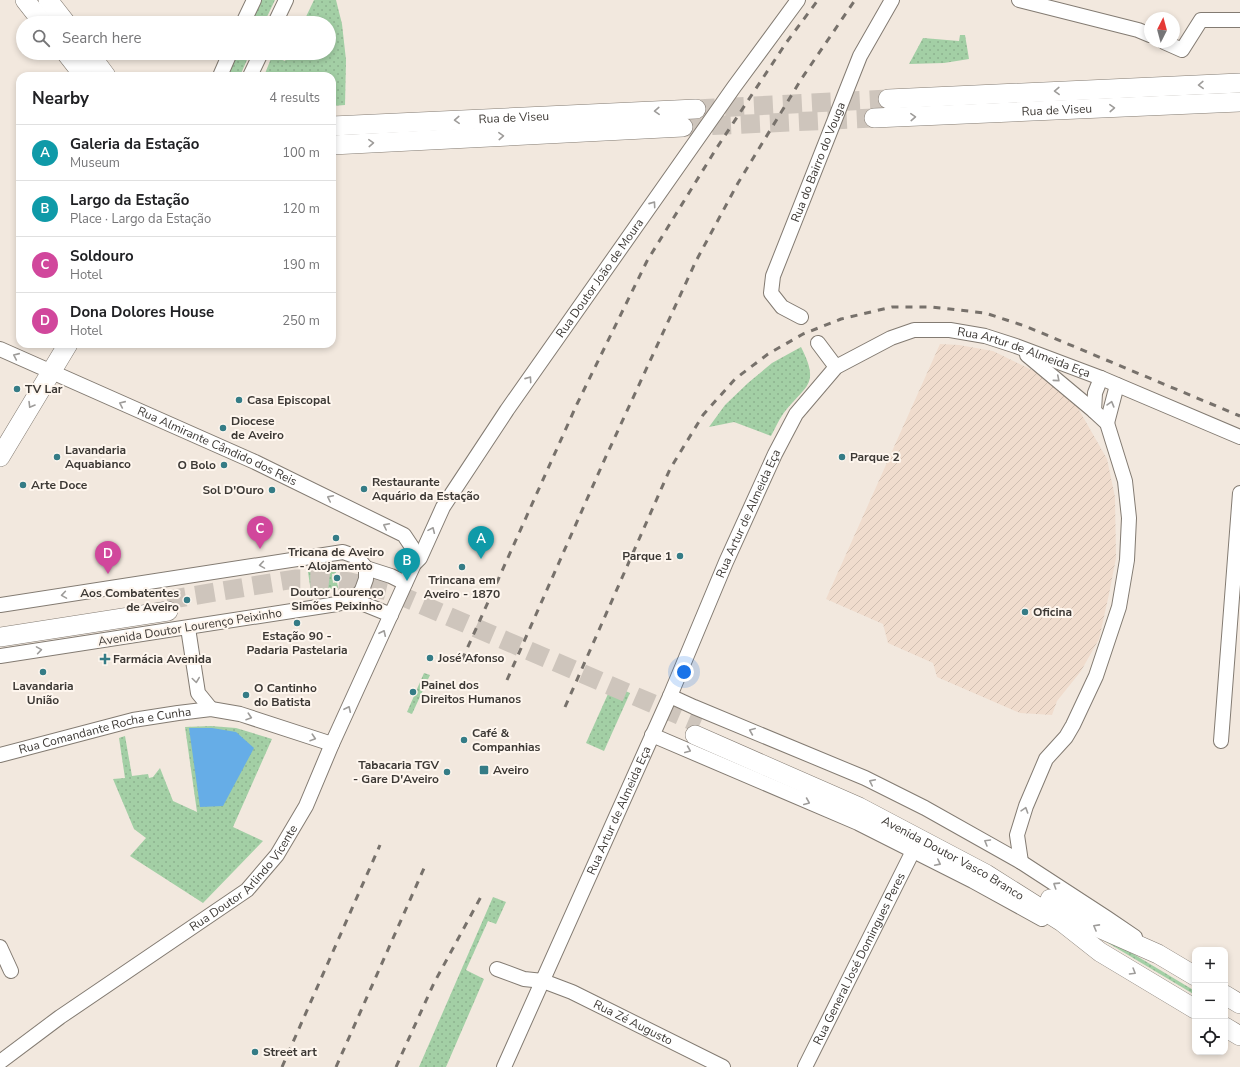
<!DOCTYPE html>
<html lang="en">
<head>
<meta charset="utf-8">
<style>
	:root { --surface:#fff; --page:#f6f6f6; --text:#202124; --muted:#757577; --line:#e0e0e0; --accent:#d93025 }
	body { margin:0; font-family:"Nunito Sans",sans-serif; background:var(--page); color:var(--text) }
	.controls { position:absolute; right:12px; bottom:12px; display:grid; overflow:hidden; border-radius:8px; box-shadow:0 2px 6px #0003 }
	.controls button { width:36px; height:36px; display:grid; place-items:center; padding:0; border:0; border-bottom:1px solid var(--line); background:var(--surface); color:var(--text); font:20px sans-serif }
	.compass { position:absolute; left:1144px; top:12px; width:36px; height:36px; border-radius:50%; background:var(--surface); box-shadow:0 2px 6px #0003; rotate:6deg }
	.you { position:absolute; left:684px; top:672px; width:14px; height:14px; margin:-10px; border:3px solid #fff; border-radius:50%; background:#1a73e8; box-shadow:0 0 0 6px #1a73e833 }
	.badge { display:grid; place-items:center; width:26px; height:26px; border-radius:50%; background:var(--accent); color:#fff; font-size:13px; font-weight:700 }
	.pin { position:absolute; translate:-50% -33px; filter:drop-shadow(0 1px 2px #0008) }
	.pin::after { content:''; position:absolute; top:21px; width:14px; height:12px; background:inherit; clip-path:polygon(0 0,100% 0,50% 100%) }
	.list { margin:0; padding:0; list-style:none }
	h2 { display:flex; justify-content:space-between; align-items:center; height:52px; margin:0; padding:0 16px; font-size:17px }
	h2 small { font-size:13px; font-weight:400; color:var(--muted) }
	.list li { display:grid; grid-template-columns:26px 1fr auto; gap:12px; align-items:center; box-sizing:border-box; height:56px; padding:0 16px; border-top:1px solid var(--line) }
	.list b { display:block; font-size:15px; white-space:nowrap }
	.list p { margin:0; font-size:13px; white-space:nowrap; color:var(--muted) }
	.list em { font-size:13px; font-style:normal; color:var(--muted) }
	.icon { flex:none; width:22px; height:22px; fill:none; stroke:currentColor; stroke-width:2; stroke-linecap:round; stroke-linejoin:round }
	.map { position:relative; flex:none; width:1240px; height:1067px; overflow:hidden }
	.search { position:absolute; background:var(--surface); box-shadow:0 2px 6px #0003; left:16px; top:16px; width:320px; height:44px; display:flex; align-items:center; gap:10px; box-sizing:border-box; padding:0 14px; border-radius:22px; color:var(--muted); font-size:15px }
	.panel { position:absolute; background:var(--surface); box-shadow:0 2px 6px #0003; left:16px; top:72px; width:320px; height:276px; border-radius:12px }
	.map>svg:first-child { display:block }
	.industrial { fill:url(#industrial-furrows) }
	.grass { fill:url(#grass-dots) }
	.water { fill:#66ade7 }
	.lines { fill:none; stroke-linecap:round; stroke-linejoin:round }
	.secondary-tunnel { stroke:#cec5bc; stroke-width:19; stroke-dasharray:19 10; stroke-linecap:butt }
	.street-casing { stroke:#837b72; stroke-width:16 }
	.secondary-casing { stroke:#837b72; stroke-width:20 }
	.street { stroke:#fff; stroke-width:14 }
	.secondary { stroke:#fff; stroke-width:19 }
	.rail { stroke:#77716b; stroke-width:3; stroke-dasharray:7 7; stroke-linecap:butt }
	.oneway { stroke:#9e9c9a }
	.poi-dot { fill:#357c86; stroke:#fef6ee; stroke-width:1.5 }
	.labels { text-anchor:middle; stroke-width:4; stroke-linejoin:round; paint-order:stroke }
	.street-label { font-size:12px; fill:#3d3935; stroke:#fef6ee }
	.poi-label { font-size:12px; font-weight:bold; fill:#3d3935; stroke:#fef6ee; text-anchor:start }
</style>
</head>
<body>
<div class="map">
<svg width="1240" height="1067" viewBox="0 0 1240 1067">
	<defs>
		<pattern id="industrial-furrows" width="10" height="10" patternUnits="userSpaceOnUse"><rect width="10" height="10" fill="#f0dccd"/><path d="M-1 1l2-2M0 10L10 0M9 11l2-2" fill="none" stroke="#cfbeb1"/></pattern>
		<pattern id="grass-dots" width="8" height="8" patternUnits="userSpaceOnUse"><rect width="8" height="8" fill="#a3cfa5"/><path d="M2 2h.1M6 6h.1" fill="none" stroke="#8db28f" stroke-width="1.8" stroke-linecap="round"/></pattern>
	</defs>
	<rect width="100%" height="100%" fill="#f2e8de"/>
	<polygon class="industrial" points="940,344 959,345 993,351 1034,371 1074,401 1107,459 1115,497 1116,558 1109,594 1099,639 1081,671 1057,701 1052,715 1020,713 937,677 933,663 888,643 883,624 826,599"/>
	<g class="grass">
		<polygon points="260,0 275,0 264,23 249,23"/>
		<polygon points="314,0 336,0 342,24 346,60 345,105 332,106 332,76 264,76 272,56 285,61 289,53 329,53 329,23 303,23"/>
		<polygon points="960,35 965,35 969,59 944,63 909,64 923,38 959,41"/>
		<polygon points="236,53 250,53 240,76 226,76"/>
		<path d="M801 347C821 386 805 385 783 414 778 421 775 429 771 436L734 422 709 427 725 405 748 383 772 363Z"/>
		<polygon points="335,568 336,573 332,574 333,583 337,582 338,588 311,592 308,572"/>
		<polygon points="424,673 430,675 412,714 407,712"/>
		<polygon points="612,685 630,693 604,751 586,743"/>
		<polygon points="211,726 236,728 272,739 233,827 263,841 203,903 130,856 146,838 134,829 113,779 125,778 119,738 125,736 132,776 148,774 149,778 153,777 160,768 173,801 197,812 185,727"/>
		<polygon points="972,857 1195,991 1195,995 971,861"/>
		<polygon points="493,897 506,902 496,924 488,921 466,970 484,979 446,1067 419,1067"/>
	</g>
	<polygon class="water" points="212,728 236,732 254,748 223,806 200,807 189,728"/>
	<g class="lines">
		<g class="secondary-tunnel">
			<polyline points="696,109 888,99"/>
			<polyline points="683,127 874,118"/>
			<polyline points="167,600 295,579 325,579 350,582 392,592 700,724"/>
		</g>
		<defs>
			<g id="street">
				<polyline points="1019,0 1138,30 1150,35"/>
				<polyline points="243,23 254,0"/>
				<polyline points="275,23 286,0"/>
				<polyline points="1164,42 1182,50 1201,20 1240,20"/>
				<polyline points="220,76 230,53"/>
				<polyline points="250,76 261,53"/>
				<path id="s1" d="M801 317 782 307 771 293 773 276 860 56 892 0"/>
				<polyline points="818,343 836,367"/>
				<path id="s2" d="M0 349 255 462 404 535 412 547 414 564"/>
				<polyline points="1027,355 1094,411"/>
				<polyline points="1107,423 1117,385"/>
				<polyline points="366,568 391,576 405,583"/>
				<polyline points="354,600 391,615"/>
				<polyline points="0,605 343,552 357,557 366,568 366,579 362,590 354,600 337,604 0,656"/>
				<polyline points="188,628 198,693 211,709"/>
				<polyline points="670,696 694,707 865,778 925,808 1021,862 1107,918 1135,937"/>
				<polyline points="652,735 858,823 973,881 1042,919"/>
				<polyline points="1221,741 1240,493"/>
				<path id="s3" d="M0 755 133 720 178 713 211 709 240 714 332 744"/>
				<polyline points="1021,862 1017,835 1026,806 1046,759 1066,737 1073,725 1096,676 1119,607 1127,560 1129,518 1125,481 1107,423 1094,411 1095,393 1101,378"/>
				<polyline points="0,947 11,971"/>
				<path id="s4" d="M497 969 524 979 543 981 572 992 723 1067"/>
				<path id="s5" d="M0 1062 60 1017 247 890 277 855 306 806 332 744 414 564 420 558 443 507 507 410 734 87 798 0"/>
				<path id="s6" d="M504 1067 670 696 726 562 775 454 796 414 836 367 891 338 914 330H950L985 336 1016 346 1101 378 1240 437"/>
				<path id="s7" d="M805 1067 913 851"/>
			</g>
			<g id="secondary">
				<polyline points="25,0 43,23"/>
				<polyline points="48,0 66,23"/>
				<polyline points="66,53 84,76"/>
				<polyline points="89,53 106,76"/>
				<polyline points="888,99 1240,83"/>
				<path id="s8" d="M874 118 1240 102"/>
				<path id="s9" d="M332 126 696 109"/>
				<polyline points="332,145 683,127"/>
				<polyline points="0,457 68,344"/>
				<polyline points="0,637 168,611"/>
				<path id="s10" d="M695 735 859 807 986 874 1062 922 1100 952 1195 1009"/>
				<polyline points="1050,899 1099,928 1158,954 1195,976"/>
				<polyline points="1225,995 1240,1004"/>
				<polyline points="1225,1027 1240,1036"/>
			</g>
		</defs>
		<use href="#street" class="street-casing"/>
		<use href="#secondary" class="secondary-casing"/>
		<use href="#street" class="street"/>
		<use href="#secondary" class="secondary"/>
		<g class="rail">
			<polyline points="462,660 577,404 647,261 716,149 786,43 818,0"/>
			<polyline points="507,680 603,463 696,261 738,183 802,78 855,0"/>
			<polyline points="565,707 670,469 703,415 735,379 768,354 803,334 841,319 892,307 932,307 985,313 1025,326 1240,416"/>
			<polyline points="282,1067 380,845"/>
			<polyline points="336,1067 425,866"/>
			<polyline points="396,1067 434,983 483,893"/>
		</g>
	</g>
	<defs><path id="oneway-chevron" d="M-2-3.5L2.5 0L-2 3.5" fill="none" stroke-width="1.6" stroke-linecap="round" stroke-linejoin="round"/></defs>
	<g class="oneway">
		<use href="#oneway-chevron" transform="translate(1201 85) rotate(178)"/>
		<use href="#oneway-chevron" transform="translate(1057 91) rotate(178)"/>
		<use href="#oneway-chevron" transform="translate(1112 108) rotate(-3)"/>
		<use href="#oneway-chevron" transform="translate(657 111) rotate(177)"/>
		<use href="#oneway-chevron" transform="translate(913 117) rotate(-3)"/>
		<use href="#oneway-chevron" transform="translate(457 120) rotate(177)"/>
		<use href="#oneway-chevron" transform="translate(501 136) rotate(-3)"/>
		<use href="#oneway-chevron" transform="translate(371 143) rotate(-3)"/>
		<use href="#oneway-chevron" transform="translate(653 204) rotate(-55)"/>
		<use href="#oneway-chevron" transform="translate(16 356) rotate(-156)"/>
		<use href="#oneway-chevron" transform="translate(529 379) rotate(-55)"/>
		<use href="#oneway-chevron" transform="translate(1057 379) rotate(40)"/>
		<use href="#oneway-chevron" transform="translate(122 404) rotate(-156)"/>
		<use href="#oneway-chevron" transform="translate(1111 404) rotate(-74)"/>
		<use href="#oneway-chevron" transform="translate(31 405) rotate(121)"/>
		<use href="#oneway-chevron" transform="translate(330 498) rotate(-154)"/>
		<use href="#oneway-chevron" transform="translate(386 526) rotate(-153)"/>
		<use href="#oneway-chevron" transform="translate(432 530) rotate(-66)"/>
		<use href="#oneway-chevron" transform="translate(262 565) rotate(171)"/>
		<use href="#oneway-chevron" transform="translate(64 595) rotate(171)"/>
		<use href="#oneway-chevron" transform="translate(383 633) rotate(-65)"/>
		<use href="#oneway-chevron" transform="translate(39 650) rotate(-9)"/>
		<use href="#oneway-chevron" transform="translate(196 680) rotate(82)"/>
		<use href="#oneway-chevron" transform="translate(348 709) rotate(-65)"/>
		<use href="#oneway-chevron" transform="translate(249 717) rotate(18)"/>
		<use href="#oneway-chevron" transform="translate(752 731) rotate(-157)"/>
		<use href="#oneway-chevron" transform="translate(313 738) rotate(18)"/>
		<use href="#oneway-chevron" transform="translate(688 750) rotate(23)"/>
		<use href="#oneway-chevron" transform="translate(872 782) rotate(-154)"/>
		<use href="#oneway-chevron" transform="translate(807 802) rotate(23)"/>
		<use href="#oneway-chevron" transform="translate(1025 810) rotate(-72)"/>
		<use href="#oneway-chevron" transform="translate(987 842) rotate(-150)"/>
		<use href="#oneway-chevron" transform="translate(938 863) rotate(27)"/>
		<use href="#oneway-chevron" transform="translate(1056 885) rotate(-147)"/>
		<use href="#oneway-chevron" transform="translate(1096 927) rotate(-151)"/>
		<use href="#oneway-chevron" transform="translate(1133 972) rotate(31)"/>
	</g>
	<g class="poi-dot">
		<circle cx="17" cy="389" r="4"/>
		<circle cx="239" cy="400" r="4"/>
		<circle cx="223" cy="428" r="4"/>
		<circle cx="57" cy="457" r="4"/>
		<circle cx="842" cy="457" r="4"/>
		<circle cx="224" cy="465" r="4"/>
		<circle cx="23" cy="485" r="4"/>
		<circle cx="364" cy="489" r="4"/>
		<circle cx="272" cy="490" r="4"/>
		<circle cx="336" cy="538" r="4"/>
		<circle cx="680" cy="556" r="4"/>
		<circle cx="462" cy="567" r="4"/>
		<circle cx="337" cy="578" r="4"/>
		<circle cx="187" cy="600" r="4"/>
		<circle cx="1025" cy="612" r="4"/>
		<circle cx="297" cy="623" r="4"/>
		<circle cx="430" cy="658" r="4"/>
		<path d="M103 653h4v4h4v4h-4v4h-4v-4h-4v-4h4z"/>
		<circle cx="43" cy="672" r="4"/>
		<circle cx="413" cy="692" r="4"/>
		<circle cx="246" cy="695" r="4"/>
		<circle cx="464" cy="740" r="4"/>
		<rect x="479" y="765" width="10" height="10" rx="2"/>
		<circle cx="447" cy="772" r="4"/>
		<circle cx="255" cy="1052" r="4"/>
	</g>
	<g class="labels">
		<g class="street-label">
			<text dy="4" stroke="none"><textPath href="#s8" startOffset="183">Rua de Viseu</textPath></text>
			<text dy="4" stroke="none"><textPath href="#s9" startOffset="182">Rua de Viseu</textPath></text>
			<text dy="4" stroke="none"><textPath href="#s1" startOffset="179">Rua do Bairro do Vouga</textPath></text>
			<text dy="4" stroke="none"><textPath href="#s5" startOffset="1011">Rua Doutor João de Moura</textPath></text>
			<text dy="4" stroke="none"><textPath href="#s6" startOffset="977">Rua Artur de Almeida Eça</textPath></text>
			<text dy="4" stroke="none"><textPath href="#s2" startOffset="238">Rua Almirante Cândido dos Reis</textPath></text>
			<text dy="4" stroke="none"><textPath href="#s6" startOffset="605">Rua Artur de Almeida Eça</textPath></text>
			<text transform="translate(190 627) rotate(-9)" y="4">Avenida Doutor Lourenço Peixinho</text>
			<text dy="4" stroke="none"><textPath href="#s3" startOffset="108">Rua Comandante Rocha e Cunha</textPath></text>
			<text dy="4" stroke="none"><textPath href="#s6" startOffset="281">Rua Artur de Almeida Eça</textPath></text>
			<text dy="4" stroke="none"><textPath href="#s10" startOffset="286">Avenida Doutor Vasco Branco</textPath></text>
			<text dy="4" stroke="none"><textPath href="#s5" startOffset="307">Rua Doutor Arlindo Vicente</textPath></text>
			<text dy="4" stroke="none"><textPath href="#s7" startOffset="121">Rua General José Domingues Peres</textPath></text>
			<text dy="4" stroke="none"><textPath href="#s4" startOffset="147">Rua Zé Augusto</textPath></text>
		</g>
		<g class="poi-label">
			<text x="25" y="393">TV Lar</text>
			<text x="247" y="404">Casa Episcopal</text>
			<text x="231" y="425">Diocese<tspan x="231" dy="14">de Aveiro</tspan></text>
			<text x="65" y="454">Lavandaria<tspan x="65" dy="14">Aquabianco</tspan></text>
			<text x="850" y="461">Parque 2</text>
			<text x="216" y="469" text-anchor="end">O Bolo</text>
			<text x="372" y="486">Restaurante<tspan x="372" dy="14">Aquário da Estação</tspan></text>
			<text x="31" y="489">Arte Doce</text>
			<text x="264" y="494" text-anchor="end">Sol D'Ouro</text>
			<text x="336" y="556" text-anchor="middle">Tricana de Aveiro<tspan x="336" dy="14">- Alojamento</tspan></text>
			<text x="672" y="560" text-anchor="end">Parque 1</text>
			<text x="462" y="584" text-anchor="middle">Trincana em<tspan x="462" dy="14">Aveiro - 1870</tspan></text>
			<text x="337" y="596" text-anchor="middle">Doutor Lourenço<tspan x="337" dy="14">Simões Peixinho</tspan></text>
			<text x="179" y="597" text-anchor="end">Aos Combatentes<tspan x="179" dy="14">de Aveiro</tspan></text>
			<text x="1033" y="616">Oficina</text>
			<text x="297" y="640" text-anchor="middle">Estação 90 -<tspan x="297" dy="14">Padaria Pastelaria</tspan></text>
			<text x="438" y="662">José Afonso</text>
			<text x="113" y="663">Farmácia Avenida</text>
			<text x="421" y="689">Painel dos<tspan x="421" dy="14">Direitos Humanos</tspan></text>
			<text x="43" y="690" text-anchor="middle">Lavandaria<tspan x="43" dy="14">União</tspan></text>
			<text x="254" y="692">O Cantinho<tspan x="254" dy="14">do Batista</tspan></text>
			<text x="472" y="737">Café &amp;<tspan x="472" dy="14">Companhias</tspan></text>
			<text x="439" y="769" text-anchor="end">Tabacaria TGV<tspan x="439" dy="14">- Gare D'Aveiro</tspan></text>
			<text x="493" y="774">Aveiro</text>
			<text x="263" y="1056">Street art</text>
		</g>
	</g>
</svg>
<div class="controls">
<button>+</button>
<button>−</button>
<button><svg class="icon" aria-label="locate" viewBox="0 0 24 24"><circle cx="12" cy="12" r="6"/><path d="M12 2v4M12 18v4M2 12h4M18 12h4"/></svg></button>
</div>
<svg class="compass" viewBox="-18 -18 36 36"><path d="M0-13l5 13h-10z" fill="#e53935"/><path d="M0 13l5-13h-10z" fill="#757577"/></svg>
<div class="you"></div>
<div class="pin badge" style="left:481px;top:559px;background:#0f9aa8">A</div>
<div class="pin badge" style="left:407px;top:581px;background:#0f9aa8">B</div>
<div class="pin badge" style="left:260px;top:549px;background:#d1479c">C</div>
<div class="pin badge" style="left:108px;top:574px;background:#d1479c">D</div>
<div class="search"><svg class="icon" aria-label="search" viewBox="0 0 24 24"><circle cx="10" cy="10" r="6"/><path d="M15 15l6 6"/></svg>Search here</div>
<section class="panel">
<h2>Nearby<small>4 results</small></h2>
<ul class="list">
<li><span class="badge" style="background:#0f9aa8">A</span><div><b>Galeria da Estação</b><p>Museum</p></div><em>100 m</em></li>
<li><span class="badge" style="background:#0f9aa8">B</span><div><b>Largo da Estação</b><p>Place · Largo da Estação</p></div><em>120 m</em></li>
<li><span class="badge" style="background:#d1479c">C</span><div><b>Soldouro</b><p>Hotel</p></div><em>190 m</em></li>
<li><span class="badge" style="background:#d1479c">D</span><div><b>Dona Dolores House</b><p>Hotel</p></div><em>250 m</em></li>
</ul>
</section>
</div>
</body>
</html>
